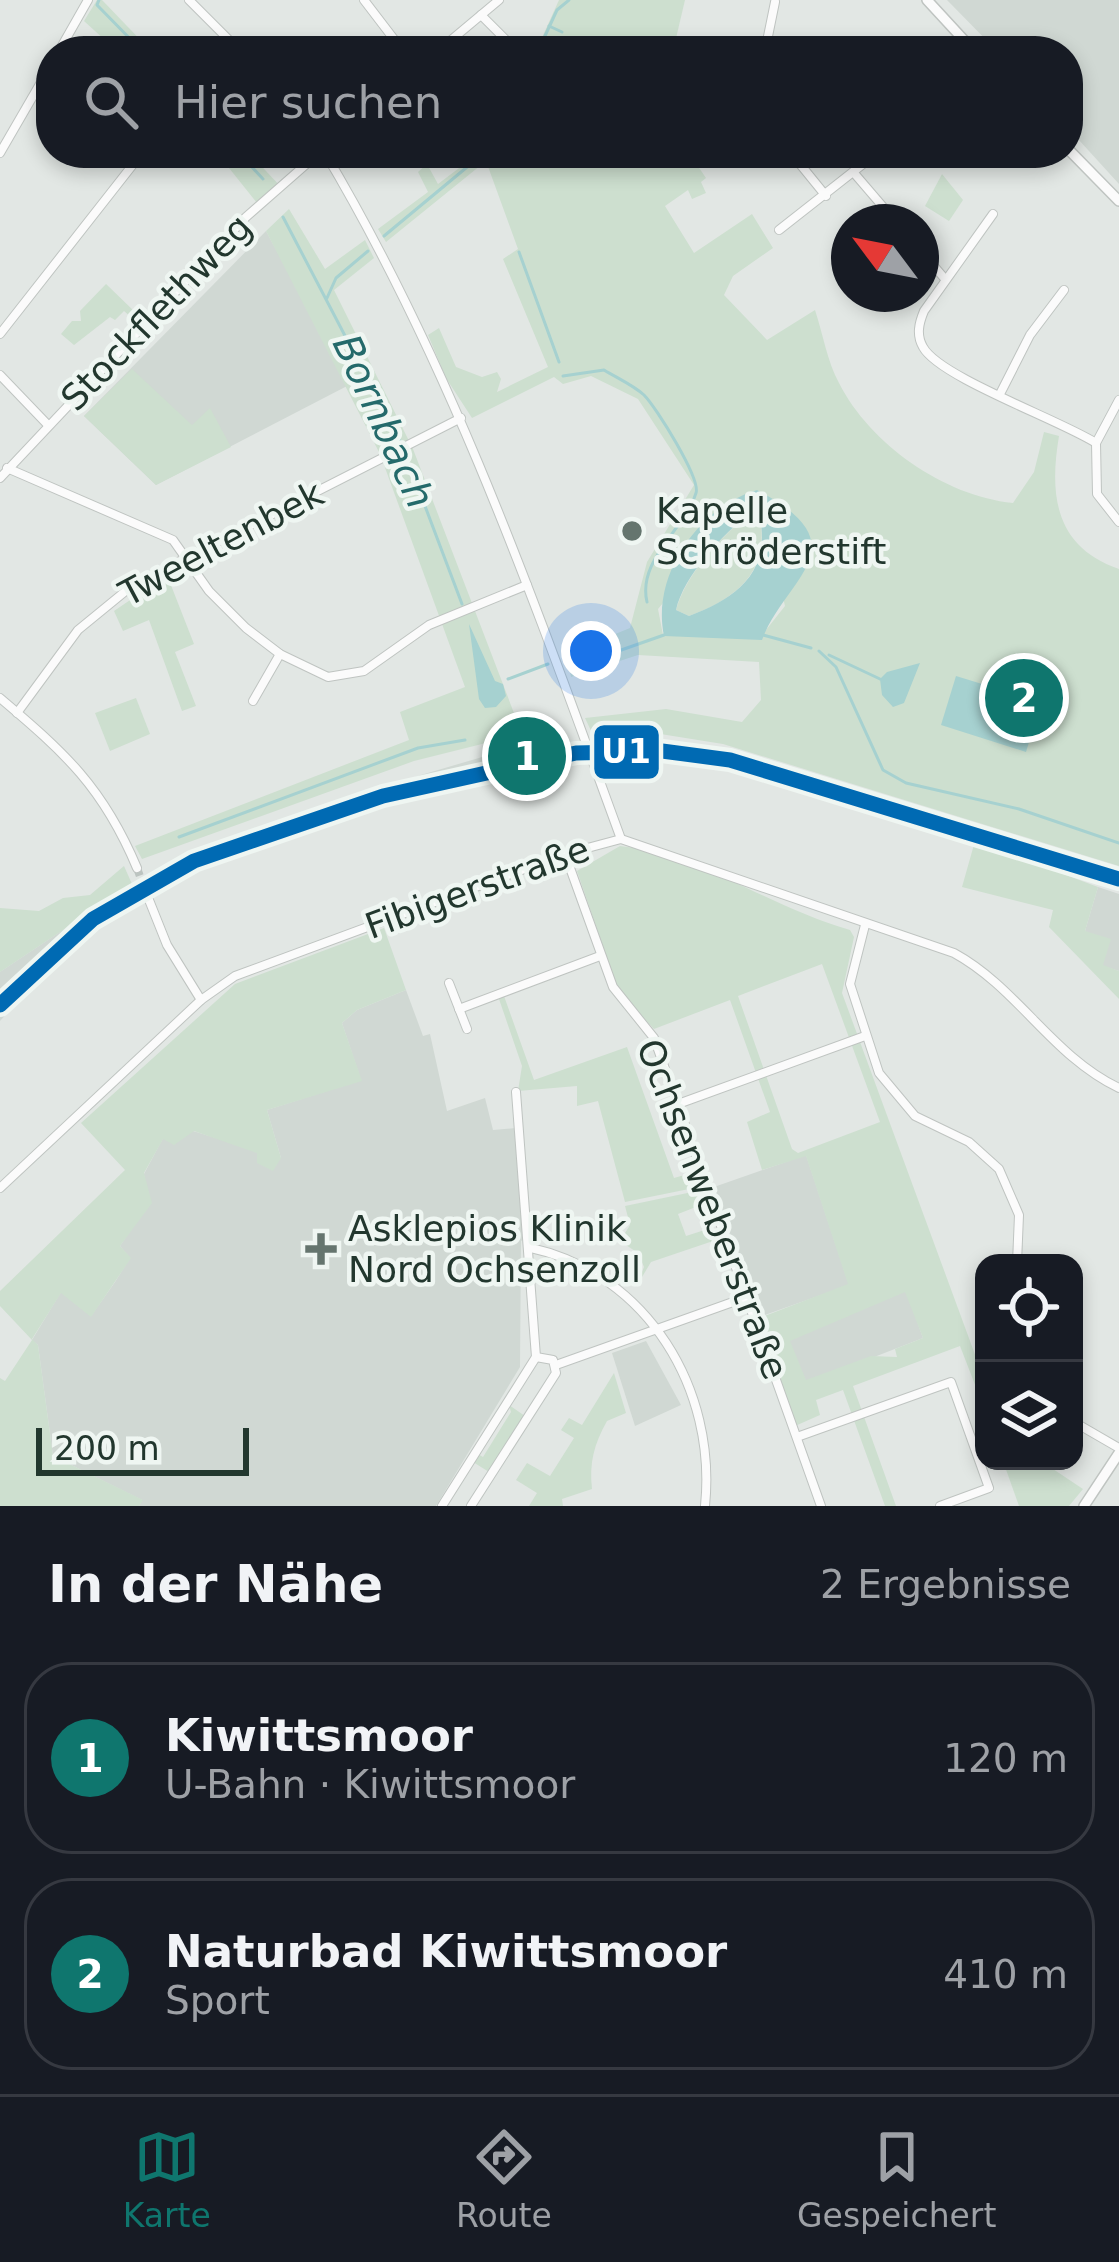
<!DOCTYPE html>
<html lang="de">
<head>
<meta charset="utf-8">
<style>
	:root { --surface:#171b24; --page:#20242c; --text:#f1f3f6; --muted:#9ea1a6; --line:#363941; --accent:#0f766e }
	body { margin:0; font-family:"DejaVu Sans",sans-serif; background:var(--page); color:var(--text) }
	.controls { position:absolute; right:36px; bottom:36px; display:grid; overflow:hidden; border-radius:24px; box-shadow:0 6px 18px #0003 }
	.controls button { width:108px; height:108px; display:grid; place-items:center; padding:0; border:0; border-bottom:3px solid var(--line); background:var(--surface); color:var(--text); font:60px sans-serif }
	.compass { position:absolute; left:831px; top:204px; width:108px; height:108px; border-radius:50%; background:var(--surface); box-shadow:0 6px 18px #0003; rotate:302deg }
	.scale { position:absolute; left:36px; bottom:30px; width:213px; box-sizing:border-box; padding-left:12px; border:6px solid #22372e; border-top:0; font-size:33px; line-height:42px; white-space:nowrap; color:#22372e; -webkit-text-stroke:9px #eff6f2; paint-order:stroke }
	.you { position:absolute; left:591px; top:651px; width:42px; height:42px; margin:-30px; border:9px solid #fff; border-radius:50%; background:#1a73e8; box-shadow:0 0 0 18px #1a73e833 }
	.badge { display:grid; place-items:center; width:78px; height:78px; border-radius:50%; background:var(--accent); color:#fff; font-size:39px; font-weight:700 }
	.pin { position:absolute; translate:-50% -50%; border:6px solid #fff; box-shadow:0 3px 12px #0006 }
	.list { margin:0; padding:0; list-style:none }
	h2 { display:flex; justify-content:space-between; align-items:center; height:156px; margin:0; padding:0 48px; font-size:51px }
	h2 small { font-size:39px; font-weight:400; color:var(--muted) }
	.list li { display:grid; grid-template-columns:78px 1fr auto; gap:36px; align-items:center; box-sizing:border-box; height:192px; margin:0 24px 24px; padding:0 24px; border:3px solid var(--line); border-radius:48px }
	.list b { display:block; font-size:45px; white-space:nowrap }
	.list p { margin:0; font-size:39px; white-space:nowrap; color:var(--muted) }
	.list em { font-size:39px; font-style:normal; color:var(--muted) }
	.icon { flex:none; width:66px; height:66px; fill:none; stroke:currentColor; stroke-width:2; stroke-linecap:round; stroke-linejoin:round }
	.map { position:relative; flex:none; width:1119px; height:1506px; overflow:hidden }
	.search { position:absolute; background:var(--surface); box-shadow:0 6px 18px #0003; left:36px; right:36px; top:36px; height:132px; display:flex; align-items:center; gap:30px; box-sizing:border-box; padding:0 42px; border-radius:48px; color:var(--muted); font-size:45px }
	.sheet { height:588px; background:var(--surface) }
	nav { display:flex; justify-content:space-around; align-items:center; box-sizing:border-box; height:168px; border-top:3px solid var(--line); background:var(--surface); font-size:33px; color:var(--muted) }
	nav a { display:grid; justify-items:center; gap:6px }
	nav .on { color:var(--accent) }
	.map>svg:first-child { display:block }
	.built { fill:#d0d8d3 }
	.green { fill:#cddfcf; fill-rule:evenodd }
	.water { fill:#a6d1d0; fill-rule:evenodd }
	.lines { fill:none; stroke-linecap:round; stroke-linejoin:round }
	.stream { stroke:#a6d1d0; stroke-width:3 }
	.minor-tunnel { stroke:#bcc4c0; stroke-width:8; stroke-dasharray:8 4; stroke-linecap:butt }
	.minor-casing { stroke:#bfc4c1; stroke-width:10 }
	.tertiary-casing { stroke:#bfc4c1; stroke-width:12 }
	.minor { stroke:#fbfbfb; stroke-width:8 }
	.tertiary { stroke:#fbfbfb; stroke-width:9 }
	.metro-1-casing { stroke:#eff6f2; stroke-width:24 }
	.metro-1 { stroke:#006ab3; stroke-width:15 }
	.poi-dot { fill:#65756e; stroke:#eff6f2; stroke-width:4.5 }
	.labels { text-anchor:middle; stroke-width:9; stroke-linejoin:round; paint-order:stroke }
	.street-label { font-size:36px; fill:#22372e; stroke:#eff6f2 }
	.poi-label { font-size:36px; fill:#22372e; stroke:#eff6f2; text-anchor:start }
	.water-label { font-size:39px; font-style:italic; fill:#246a6b; stroke:#eff6f2 }
	.line-badge { stroke:#eff6f2; stroke-width:4.5 }
	.badge-label { font-size:33px; text-anchor:middle; font-weight:bold; fill:#fff }
</style>
</head>
<body>
<div class="map">
<svg width="1119" height="1506" viewBox="0 0 1119 1506">
	<rect width="100%" height="100%" fill="#e2e7e4"/>
	<g class="built">
		<polygon points="947,0 1119,0 1119,184 1068,128 1068,51 997,51"/>
		<polygon points="266,231 349,385 156,485 84,416"/>
		<polygon points="594,741 732,752 1119,872 1119,883 726,761 601,753"/>
		<polygon points="572,742 575,756 400,794 246,843 152,884 148,876 202,850 421,775 489,755"/>
		<polygon points="132,884 136,893 60,955 0,1021 0,972"/>
		<polygon points="1098,887 1119,894 1119,971 1103,966 1085,931"/>
		<polygon points="406,990 423,1036 430,1034 447,1111 485,1098 493,1130 516,1128 526,1238 521,1241 520,1367 436,1506 139,1506 142,1500 53,1456 38,1345 32,1340 61,1292 91,1316 115,1282 130,1258 120,1246 147,1205 144,1174 163,1138 193,1131 281,1158 267,1110 361,1080 342,1023 357,1010"/>
		<polygon points="806,1155 849,1285 759,1317 714,1187"/>
		<polygon points="906,1291 923,1338 815,1380 818,1392 769,1345"/>
		<polygon points="646,1341 681,1405 635,1426 612,1353"/>
	</g>
	<g class="green">
		<polygon points="97,0 102,0 151,51 117,51 84,21"/>
		<polygon points="559,0 685,0 673,51 536,51"/>
		<polygon points="217,153 249,153 282,188 261,208"/>
		<path d="M479 153H689L706 178 701 182 706 193 692 199 688 190 665 206 694 253 752 214 773 248 733 276 724 295 767 340 815 310C823 334 827 361 839 383 870 444 944 496 1013 503L1034 472 1044 432 1059 436C1049 495 1055 547 1119 569V866L723 744 648 732 593 735 585 718 666 709 742 722 761 700 759 662 638 655 571 677 566 654 630 628 647 562 694 485 638 399 591 376 563 384 554 377 472 418 446 378 428 335 439 328 456 367 482 377 497 372 501 379 497 392 548 367 503 259 518 249 486 161 386 242 378 229 428 192 418 172 427 164 438 184ZM757 490 785 606 762 635H663L658 609Z"/>
		<polygon points="942,174 963,200 949,221 925,206"/>
		<polygon points="289,209 325,269 365,240 374,258 334,290 413,449 522,734 414,761 142,859 135,846 409,740 400,712 465,687 380,454 266,231"/>
		<polygon points="106,284 136,313 131,317 124,311 115,320 110,317 74,345 61,334 72,321 81,321 80,311"/>
		<polygon points="132,369 192,425 210,408 231,447 156,485 84,416"/>
		<path d="M751 512 760 518C770 573 735 599 689 616L676 610C686 573 722 536 751 512Z"/>
		<polygon points="167,575 194,644 175,652 196,706 182,711 149,620 123,631 114,611"/>
		<polygon points="136,698 150,734 110,751 95,713"/>
		<polygon points="975,841 1098,887 1085,931 1111,939 1103,965 1119,971 1119,999 1049,927 1053,910 962,887"/>
		<path d="M620 846C701 855 772 908 850 930L854 937 842 993 984 1379V1408L960 1346 853 1386 896 1506H885L843 1390 816 1400 820 1415 795 1426 757 1319 848 1284 806 1156 762 1170 747 1122 770 1112 730 1000 654 1029 619 993 577 871ZM822 964 880 1122 798 1153 792 1149 738 996ZM905 1292 923 1338 895 1349 897 1357 871 1356 806 1380 790 1341Z"/>
		<polygon points="124,866 132,884 0,972 0,908 39,911 63,898 90,895"/>
		<polygon points="384,928 406,990 357,1010 342,1023 362,1081 267,1110 281,1158 273,1171 257,1163 257,1153 194,1131 174,1145 163,1139 144,1173 152,1203 120,1246 131,1258 91,1317 61,1293 32,1339 38,1345 53,1456 143,1500 139,1506 0,1506 0,1378 5,1381 32,1340 0,1306 0,1291 125,1170 81,1123 235,984"/>
		<polygon points="504,996 534,1080 627,1047 674,1178 688,1174 694,1188 625,1202 598,1101 577,1106 577,1086 518,1091 522,1066 499,999"/>
		<polygon points="697,1191 701,1205 678,1214 686,1236 711,1228 716,1240 651,1262 636,1287 644,1267 638,1253 620,1241 630,1225 625,1206"/>
		<path d="M614 1373 626 1413 607 1421C594 1444 589 1463 592 1489L562 1499 563 1506H529L537 1493 516 1480 527 1463 550 1476 574 1438 561 1430 569 1418 582 1425Z"/>
		<polygon points="509,1405 525,1416 489,1472 473,1462 478,1454 483,1457 511,1412"/>
		<polygon points="1003,1461 1041,1461 1083,1489 1069,1506 1019,1506"/>
	</g>
	<g class="water">
		<path d="M757 490C864 546 785 578 762 640L664 636C651 575 699 507 757 490ZM751 512 760 518C771 573 735 599 689 616L676 610C684 575 723 534 751 512Z"/>
		<polygon points="469,624 495,681 503,684 506,696 496,707 485,708 479,699"/>
		<polygon points="920,663 904,703 893,707 882,695 880,679 887,672"/>
		<polygon points="956,676 1041,702 1026,752 941,725"/>
	</g>
	<g class="lines">
		<g class="stream">
			<polyline points="99,0 97,5 142,51"/>
			<polyline points="549,26 562,32"/>
			<polyline points="538,51 557,10 569,0"/>
			<polyline points="239,153 263,179"/>
			<polyline points="283,217 401,443"/>
			<polyline points="384,236 484,153"/>
			<polyline points="519,252 559,362"/>
			<polyline points="327,298 336,278 368,251"/>
			<path d="M563 376 604 370C617 378 633 385 644 395 656 407 701 479 696 493 685 529 637 560 647 602"/>
			<polyline points="411,469 462,604"/>
			<polyline points="763,635 811,648"/>
			<polyline points="819,651 836,667 883,770 906,783 1019,809 1119,843"/>
			<polyline points="829,655 880,679"/>
			<polyline points="570,668 664,635"/>
			<polyline points="508,679 548,664"/>
			<polyline points="179,837 418,748 465,740"/>
		</g>
		<polyline class="minor-tunnel" points="137,868 145,890"/>
		<defs>
			<g id="minor">
				<polyline points="189,0 240,51"/>
				<polyline points="364,0 403,51"/>
				<polyline points="481,15 517,51"/>
				<polyline points="59,51 88,0"/>
				<polyline points="438,51 499,0"/>
				<polyline points="765,51 775,2"/>
				<polyline points="0,153 51,65"/>
				<path d="M325 153C453 368 535 604 621 839"/>
				<polyline points="791,153 826,196"/>
				<polyline points="854,173 896,222"/>
				<path d="M993 214 924 311C919 323 916 335 923 347 939 377 1060 420 1096 443L1097 494 1119 522"/>
				<polyline points="779,230 877,153"/>
				<polyline points="921,251 945,279"/>
				<polyline points="0,334 142,153"/>
				<polyline points="0,375 47,424"/>
				<polyline points="1000,394 1030,335 1064,290"/>
				<polyline points="1096,443 1119,400"/>
				<polyline points="7,468 173,540 209,591 246,628 280,654 328,677 364,671 429,625 527,585"/>
				<polyline points="0,478 246,217 319,153"/>
				<path d="M0 698C65 753 103 787 137 868"/>
				<polyline points="253,701 280,654"/>
				<polyline points="17,713 78,630 133,585 461,418"/>
				<polyline points="565,854 613,987 654,1038 821,1506"/>
				<polyline points="145,890 167,945 201,1000"/>
				<polyline points="865,925 850,984 879,1073 915,1116 969,1142 999,1169 1019,1215 1017,1263"/>
				<polyline points="449,983 467,1029"/>
				<polyline points="459,1009 600,956"/>
				<polyline points="516,1092 536,1357"/>
				<polyline points="678,1104 865,1036"/>
				<path d="M0 1188 201 1000 235 976 565 854 621 839 954 953C1018 988 1052 1056 1119 1088"/>
				<path d="M531 1248C648 1274 717 1390 705 1506"/>
				<polyline points="556,1365 747,1297"/>
				<polyline points="1074,1422 1119,1448"/>
				<polyline points="797,1437 951,1382 989,1488 940,1506"/>
				<polyline points="442,1506 536,1357"/>
				<polyline points="471,1506 556,1373 553,1360 536,1357"/>
			</g>
			<g id="tertiary">
				<polyline points="927,0 974,51"/>
				<polyline points="1068,149 1119,201"/>
				<polyline points="1084,1506 1119,1453"/>
			</g>
		</defs>
		<use href="#minor" class="minor-casing"/>
		<use href="#tertiary" class="tertiary-casing"/>
		<use href="#minor" class="minor"/>
		<use href="#tertiary" class="tertiary"/>
		<defs>
			<polyline id="metro-1" points="0,1005 93,919 194,861 383,796 576,753 662,751 730,760 1119,879"/>
		</defs>
		<use href="#metro-1" class="metro-1-casing"/>
		<use href="#metro-1" class="metro-1"/>
	</g>
	<g class="poi-dot">
		<circle cx="632" cy="531" r="12"/>
		<path d="M315 1231h12v12h12v12h-12v12h-12v-12h-12v-12h12z"/>
	</g>
	<g class="labels">
		<g class="street-label">
			<text transform="translate(156 312) rotate(-46)" y="13">Stockflethweg</text>
			<text transform="translate(221 543) rotate(-28)" y="13">Tweeltenbek</text>
			<text transform="translate(477 887) rotate(-20)" y="13">Fibigerstraße</text>
			<text transform="translate(713 1209) rotate(69)" y="13">Ochsenweberstraße</text>
		</g>
		<g class="poi-label">
			<text x="656" y="523">Kapelle<tspan x="656" dy="41">Schröderstift</tspan></text>
			<text x="348" y="1241">Asklepios Klinik<tspan x="348" dy="41">Nord Ochsenzoll</tspan></text>
		</g>
		<g class="water-label">
			<text transform="translate(384 421) rotate(65)" y="14">Bornbach</text>
		</g>
	</g>
	<rect class="line-badge" x="592" y="723" width="69" height="58" rx="12" fill="#006ab3"/>
	<g class="badge-label">
		<text x="626" y="763">U1</text>
	</g>
</svg>
<div class="controls">
<button><svg class="icon" aria-label="locate" viewBox="0 0 24 24"><circle cx="12" cy="12" r="6"/><path d="M12 2v4M12 18v4M2 12h4M18 12h4"/></svg></button>
<button><svg class="icon" aria-label="layers" viewBox="0 0 24 24"><path d="M12 4l9 5-9 5-9-5zM3 14l9 5 9-5"/></svg></button>
</div>
<svg class="compass" viewBox="-18 -18 36 36"><path d="M0-13l5 13h-10z" fill="#e53935"/><path d="M0 13l5-13h-10z" fill="#9ea1a6"/></svg>
<div class="scale">200 m</div>
<div class="you"></div>
<div class="pin badge" style="left:527px;top:756px">1</div>
<div class="pin badge" style="left:1024px;top:698px">2</div>
<div class="search"><svg class="icon" aria-label="search" viewBox="0 0 24 24"><circle cx="10" cy="10" r="6"/><path d="M15 15l6 6"/></svg>Hier suchen</div>
</div>
<section class="sheet">
<h2>In der Nähe<small>2 Ergebnisse</small></h2>
<ul class="list">
<li><span class="badge">1</span><div><b>Kiwittsmoor</b><p>U-Bahn · Kiwittsmoor</p></div><em>120 m</em></li>
<li><span class="badge">2</span><div><b>Naturbad Kiwittsmoor</b><p>Sport</p></div><em>410 m</em></li>
</ul>
</section>
<nav>
<a class="on"><svg class="icon" aria-label="map" viewBox="0 0 24 24"><path d="M3 6l6-2 6 2 6-2v14l-6 2-6-2-6 2zM9 4v14M15 6v14"/></svg>Karte</a>
<a><svg class="icon" aria-label="directions" viewBox="0 0 24 24"><path d="M12 3l9 9-9 9-9-9zM9 14v-3h6M13 9l2 2-2 2"/></svg>Route</a>
<a><svg class="icon" aria-label="saved" viewBox="0 0 24 24"><path d="M7 4h10v16l-5-4-5 4z"/></svg>Gespeichert</a>
</nav>
</body>
</html>
